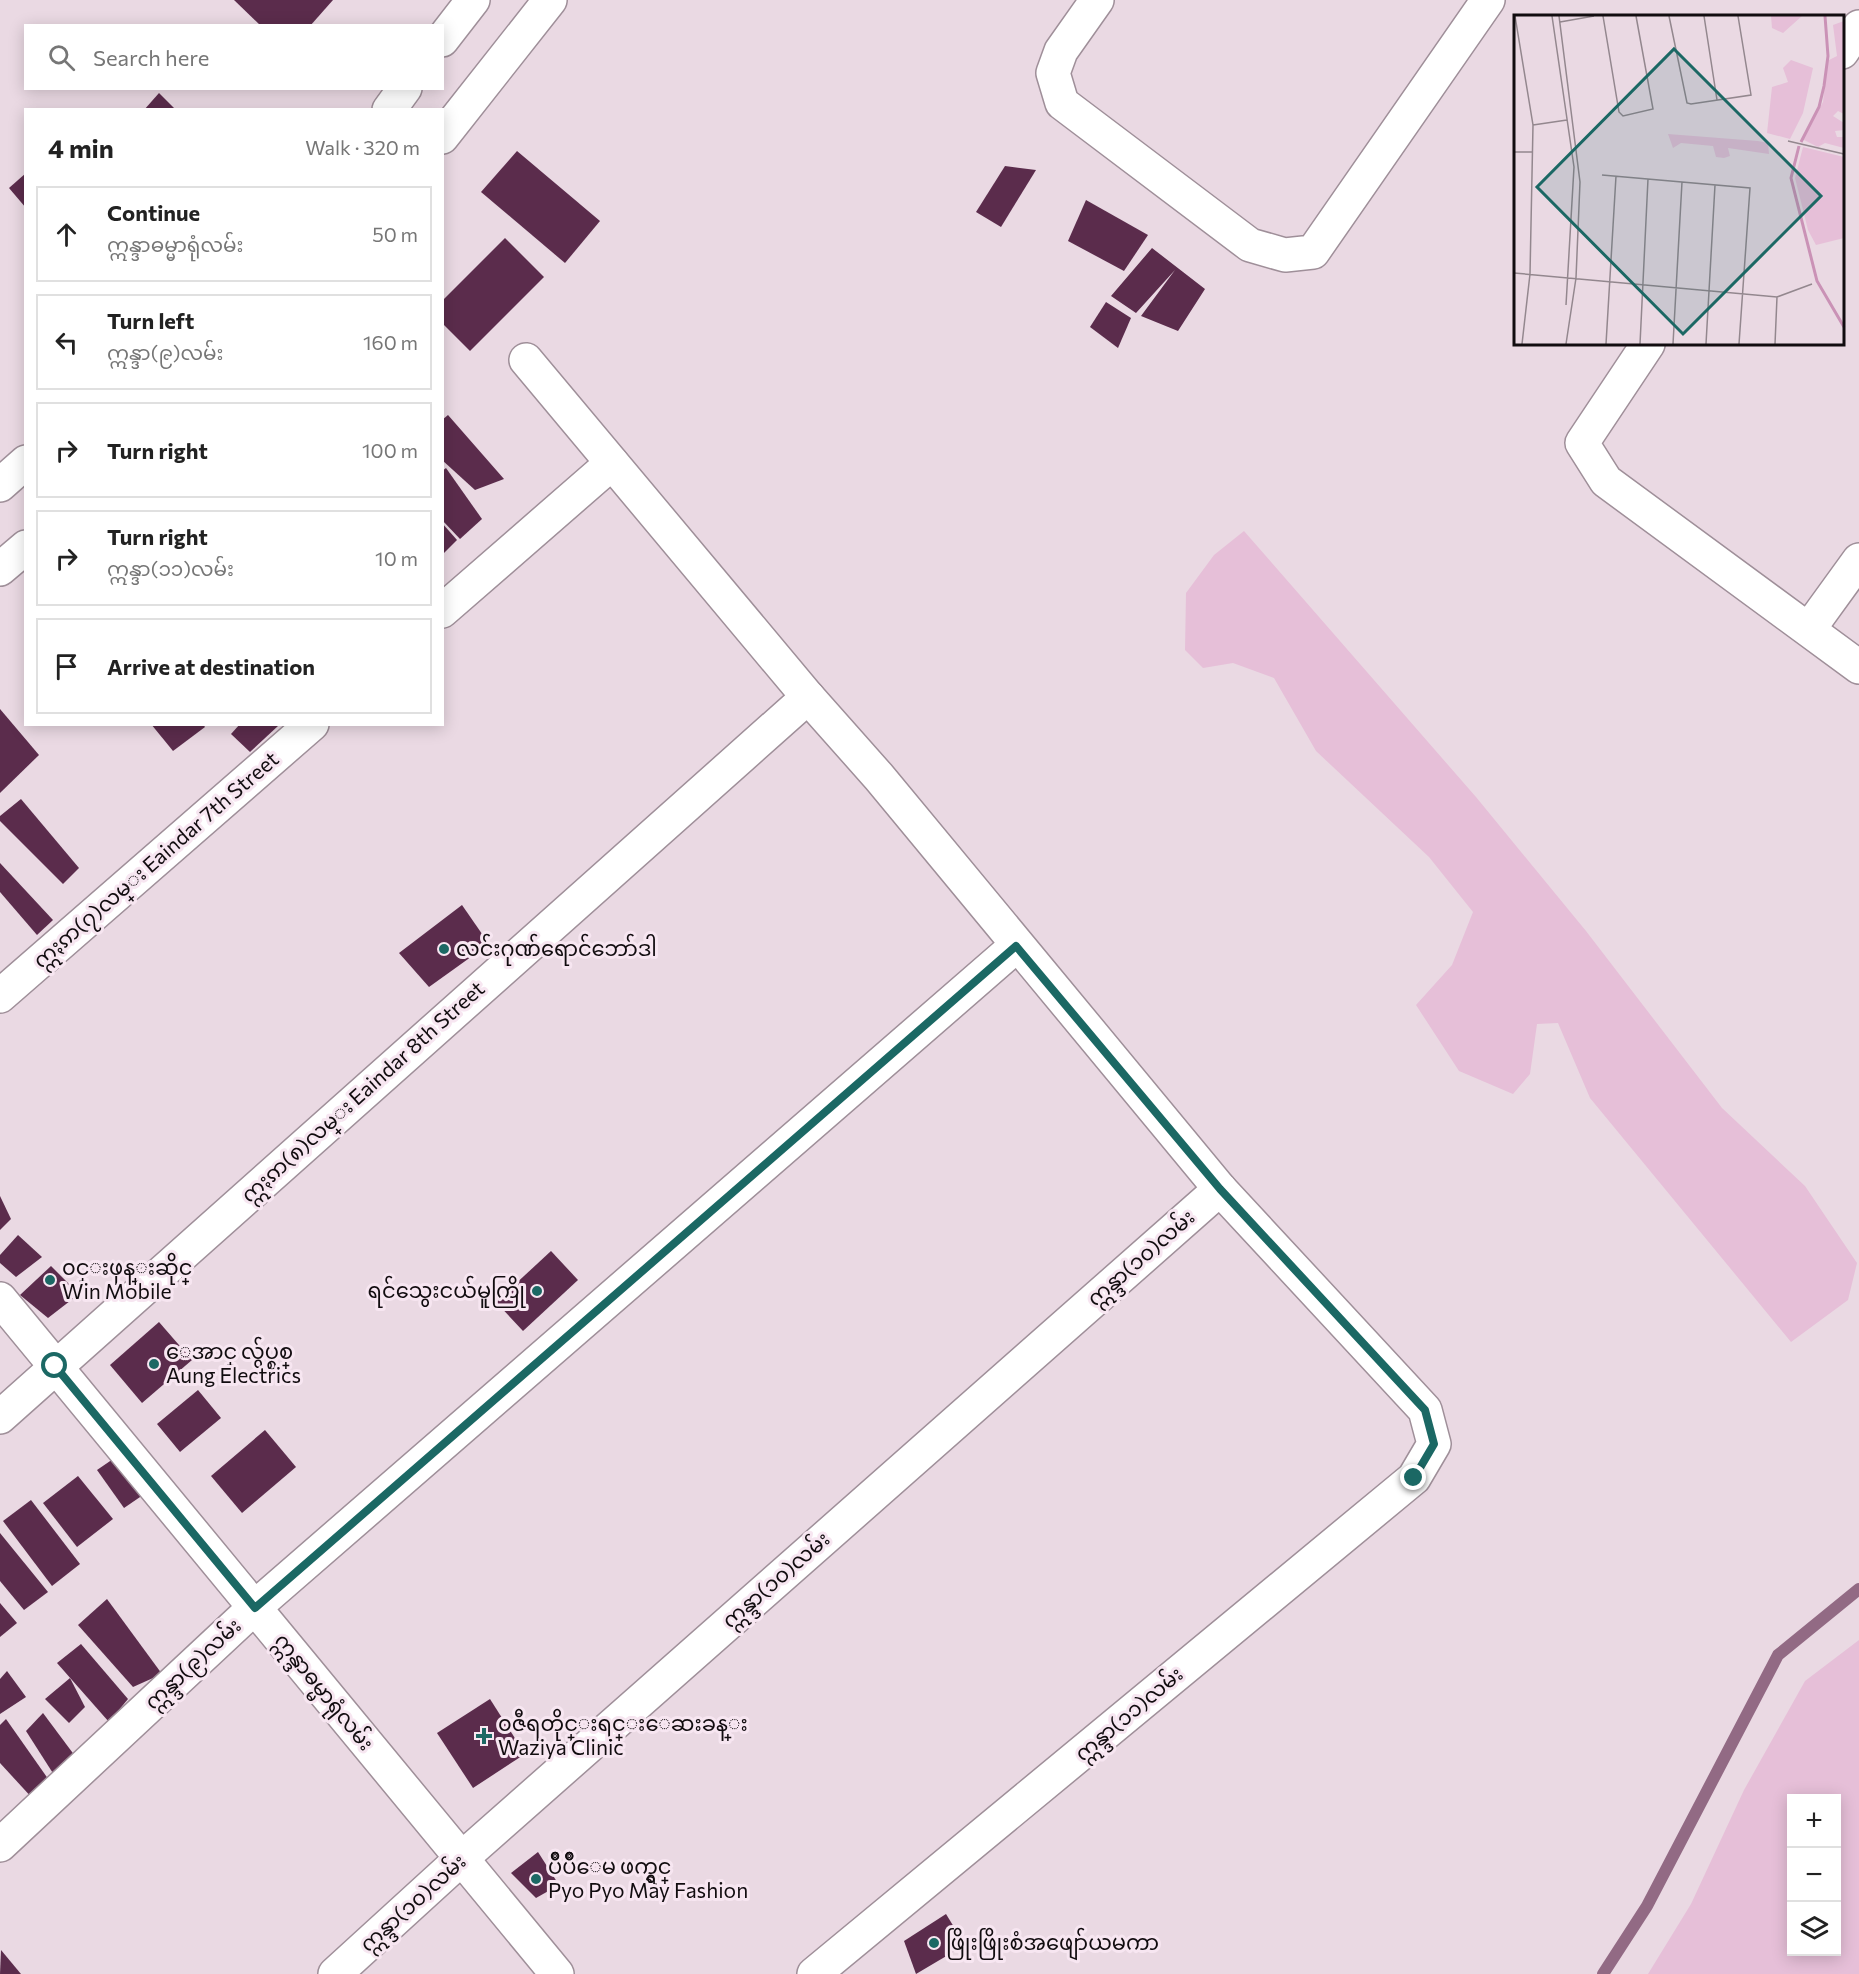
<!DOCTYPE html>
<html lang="en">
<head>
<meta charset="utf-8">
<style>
	:root { --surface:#fff; --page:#f2f2f2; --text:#222; --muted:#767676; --line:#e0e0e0 }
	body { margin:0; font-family:Commissioner,"Noto Sans Myanmar",sans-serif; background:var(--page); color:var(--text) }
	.controls { position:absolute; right:18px; bottom:18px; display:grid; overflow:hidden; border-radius:0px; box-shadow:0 3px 15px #0003 }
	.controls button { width:54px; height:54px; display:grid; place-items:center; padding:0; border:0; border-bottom:2px solid var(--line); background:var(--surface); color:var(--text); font:30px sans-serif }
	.stop { position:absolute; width:18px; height:18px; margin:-14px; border:4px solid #1b6864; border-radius:50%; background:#fff }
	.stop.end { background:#1b6864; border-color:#fff; box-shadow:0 2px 6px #0008 }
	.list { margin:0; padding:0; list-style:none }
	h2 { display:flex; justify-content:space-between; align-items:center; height:78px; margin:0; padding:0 24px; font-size:26px }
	h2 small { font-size:20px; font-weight:400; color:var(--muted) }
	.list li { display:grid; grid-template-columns:39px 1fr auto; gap:18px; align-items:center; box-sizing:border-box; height:96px; margin:0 12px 12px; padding:0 12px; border:2px solid var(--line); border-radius:0px }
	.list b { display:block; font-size:22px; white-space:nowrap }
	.list p { margin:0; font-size:20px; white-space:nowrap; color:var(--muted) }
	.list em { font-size:20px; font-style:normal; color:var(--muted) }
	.icon { flex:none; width:33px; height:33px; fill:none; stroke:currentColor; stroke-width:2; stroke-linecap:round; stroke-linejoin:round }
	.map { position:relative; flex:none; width:1859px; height:1974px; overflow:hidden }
	.search { position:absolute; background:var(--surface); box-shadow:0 3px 15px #0003; left:24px; top:24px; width:420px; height:66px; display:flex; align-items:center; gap:15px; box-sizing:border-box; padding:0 21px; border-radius:0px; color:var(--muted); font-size:22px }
	.panel { position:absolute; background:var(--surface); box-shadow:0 3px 15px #0003; left:24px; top:108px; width:420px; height:618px; border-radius:0px }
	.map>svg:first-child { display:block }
	.green { fill:#e6bfd8; fill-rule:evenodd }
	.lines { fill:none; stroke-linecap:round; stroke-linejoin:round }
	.stream { stroke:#926a84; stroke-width:12 }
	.building { fill:#5b2c4c }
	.minor-casing { stroke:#9f8f99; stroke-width:36 }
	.major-casing { stroke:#9f8f99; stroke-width:36 }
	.minor { stroke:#fff; stroke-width:33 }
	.major { stroke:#fff; stroke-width:33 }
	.route { stroke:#1b6864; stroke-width:8 }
	.poi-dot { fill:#1b6864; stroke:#f7e6f1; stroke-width:2 }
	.labels { text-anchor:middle; stroke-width:6; stroke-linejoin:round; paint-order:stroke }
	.street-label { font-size:21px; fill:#110c0f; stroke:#f7e6f1 }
	.poi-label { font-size:21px; fill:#110c0f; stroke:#f7e6f1; text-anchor:start }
	.inset-river { fill:none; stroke:#ca92b6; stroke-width:3 }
	.inset-road { fill:none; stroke:#93878e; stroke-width:1.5 }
	.view { fill:#1b6864; fill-opacity:0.15; stroke:#1b6864; stroke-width:3 }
	.inset-edge { fill:none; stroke:#110c0f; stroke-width:3 }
</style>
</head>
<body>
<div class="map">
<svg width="1859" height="1974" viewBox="0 0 1859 1974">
	<rect width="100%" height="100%" fill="#ead9e3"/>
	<g class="green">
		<polygon points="1244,531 1476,797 1586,931 1722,1108 1805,1186 1857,1263 1848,1300 1791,1342 1590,1098 1558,1023 1537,1024 1530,1074 1513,1094 1459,1071 1416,1005 1452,965 1473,912 1429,857 1316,751 1274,678 1233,663 1203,668 1185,650 1186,593 1214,555"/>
		<path d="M1859 1640V1974H1648L1691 1904 1744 1790 1805 1681ZM1792 1798H1836V1952H1792Z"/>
	</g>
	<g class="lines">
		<polyline class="stream" points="1603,1974 1647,1906 1778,1655 1859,1589"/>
	</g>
	<g class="building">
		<polygon points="234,0 333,0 310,26 261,26"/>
		<polygon points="159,93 176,110 144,110"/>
		<polygon points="517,151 600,221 565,263 481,192"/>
		<polygon points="1005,166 1036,170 1001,227 976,212"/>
		<polygon points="26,173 26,208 9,188"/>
		<polygon points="1086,200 1148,235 1124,271 1068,241"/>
		<polygon points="505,238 544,277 470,351 442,323 442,301"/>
		<polygon points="1152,248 1205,289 1178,331 1141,316 1175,270 1136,313 1111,296"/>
		<polygon points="1106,302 1131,318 1118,348 1090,327"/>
		<polygon points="448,415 504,479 475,490 442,460 442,420"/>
		<polygon points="446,468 482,519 460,539 442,520 442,471"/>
		<polygon points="442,523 457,540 442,555"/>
		<polygon points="0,709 39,755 0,793"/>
		<polygon points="151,724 203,724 205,727 173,751"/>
		<polygon points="240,724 276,724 278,726 250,752 231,734"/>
		<polygon points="21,799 79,868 63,884 0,821 0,816"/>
		<polygon points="0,863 53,920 37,935 0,892"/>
		<polygon points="462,905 489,944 429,987 399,953"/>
		<polygon points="0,1196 11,1219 0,1230"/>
		<polygon points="18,1235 42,1257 16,1277 0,1263 0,1255"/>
		<polygon points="551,1251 578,1280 523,1331 496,1302"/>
		<polygon points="51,1266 79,1294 48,1318 20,1295"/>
		<polygon points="159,1322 192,1360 142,1403 110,1365"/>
		<polygon points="198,1390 221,1418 180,1452 157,1424"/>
		<polygon points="265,1430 296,1467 242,1513 211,1476"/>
		<polygon points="116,1457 143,1495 124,1508 97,1470"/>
		<polygon points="78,1476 113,1519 77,1547 43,1503"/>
		<polygon points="31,1500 80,1564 52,1586 3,1521"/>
		<polygon points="0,1533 48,1592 24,1610 0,1581"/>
		<polygon points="107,1599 162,1674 133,1687 78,1625"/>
		<polygon points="0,1603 17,1623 0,1637"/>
		<polygon points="81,1644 128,1699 109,1722 57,1663"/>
		<polygon points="7,1671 26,1697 0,1714 0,1679"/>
		<polygon points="70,1678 85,1707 69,1723 45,1699"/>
		<polygon points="490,1699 525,1754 473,1788 437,1733"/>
		<polygon points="43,1713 78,1760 56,1778 26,1731"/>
		<polygon points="6,1719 51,1783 34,1800 0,1763 0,1725"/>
		<polygon points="538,1852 559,1885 536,1898 511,1873"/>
		<polygon points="946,1914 965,1945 916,1974 904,1941"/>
		<polygon points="1,1950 21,1974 0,1974"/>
	</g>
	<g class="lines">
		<defs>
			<g id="minor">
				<polyline points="1097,0 1061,51 1053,73 1062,103 1250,245 1285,255 1313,252 1488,0"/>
				<polyline points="1842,52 1859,27"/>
				<polyline points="1648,344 1582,443 1606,481 1859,667"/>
				<polyline points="526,360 808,697 879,777 1220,1189 1425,1410 1434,1444 1414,1478 814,1974"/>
				<polyline points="442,611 612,463"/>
				<polyline points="1809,629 1859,560"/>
				<polyline points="0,996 312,724"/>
				<polyline points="0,1299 557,1974"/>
				<polyline points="0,1417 808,697"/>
				<polyline points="0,1845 255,1607 1016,946"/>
				<polyline points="335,1974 461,1859 1220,1189"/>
			</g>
			<g id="major">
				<polyline points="442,40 473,0"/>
				<polyline points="389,110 405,88"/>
				<polyline points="442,137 550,0"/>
				<polyline points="0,485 26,462"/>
				<polyline points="0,569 26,547"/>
			</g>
		</defs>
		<use href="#minor" class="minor-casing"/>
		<use href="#major" class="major-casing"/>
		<use href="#minor" class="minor"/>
		<use href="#major" class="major"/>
	</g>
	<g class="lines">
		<polyline class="route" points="55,1366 255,1608 1016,946 1220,1189 1425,1410 1434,1444 1414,1478"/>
	</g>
	<g class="poi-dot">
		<circle cx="444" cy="949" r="6"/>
		<circle cx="50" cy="1280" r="6"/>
		<circle cx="537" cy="1291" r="6"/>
		<circle cx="154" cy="1364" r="6"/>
		<path d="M481 1727h6v6h6v6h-6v6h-6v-6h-6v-6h6z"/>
		<circle cx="536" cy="1879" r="6"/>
		<circle cx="934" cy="1943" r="6"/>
	</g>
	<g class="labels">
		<g class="street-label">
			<text transform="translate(156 860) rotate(-41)" y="7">ဣႏၵာ(၇)လမ္း Eaindar 7th Street</text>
			<text transform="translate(363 1092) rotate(-42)" y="7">ဣႏၵာ(၈)လမ္း Eaindar 8th Street</text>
			<text transform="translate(1141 1258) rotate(-41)" y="7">ဣန္ဒာ(၁၀)လမ်း</text>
			<text transform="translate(776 1580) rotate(-41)" y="7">ဣန္ဒာ(၁၀)လမ်း</text>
			<text transform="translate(193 1664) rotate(-43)" y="7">ဣန္ဒာ(၉)လမ်း</text>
			<text transform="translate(324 1692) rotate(51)" y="7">ဣန္ဒာဓမ္မာရုံလမ်း</text>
			<text transform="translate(1129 1714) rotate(-40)" y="7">ဣန္ဒာ(၁၁)လမ်း</text>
			<text transform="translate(413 1903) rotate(-42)" y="7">ဣန္ဒာ(၁၀)လမ်း</text>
		</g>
		<g class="poi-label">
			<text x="456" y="956">လင်းဂုဏ်ရောင်ဘော်ဒါ</text>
			<text x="62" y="1275">၀င္းဖုန္းဆိုင္<tspan x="62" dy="24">Win Mobile</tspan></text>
			<text x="525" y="1298" text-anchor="end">ရင်သွေးငယ်မူကြို</text>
			<text x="166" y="1359">ေအာင္ လ်ွပ္စစ္<tspan x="166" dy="24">Aung Electrics</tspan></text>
			<text x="498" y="1731">၀ဇီရတိုင္းရင္းေဆးခန္း<tspan x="498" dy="24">Waziya Clinic</tspan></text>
			<text x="548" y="1874">ပ်ိဳပ်ိဳေမ ဖက္ရွင္<tspan x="548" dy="24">Pyo Pyo May Fashion</tspan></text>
			<text x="946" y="1950">ဖြိုးဖြိုးစံအဖျော်ယမကာ</text>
		</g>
	</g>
	<g transform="translate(1514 15)">
		<rect width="330" height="330" fill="#ead9e3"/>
		<path d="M257 1H288L269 18 258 13ZM330 6V99L324 96 319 101 330 108V115L321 116 323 122H330V133L311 128 304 132 288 124 309 87 313 46 323 41 319 10ZM277 45 299 53 289 98 276 124 253 118 258 72 274 67 269 53ZM154 119 244 126 254 128 255 139 214 133 216 141 210 143 202 142 199 131 167 128 159 133ZM289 132 330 142V223L302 230 294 215 281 163Z" fill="#e6bfd8"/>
		<path class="inset-river" d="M287 127 305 92 310 71 314 41 311 1M285 131 277 163 303 266 330 312"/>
		<path class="inset-road" d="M1 1 19 110 16 259 8 329M38 1 60 152 52 290M45 1 66 167 62 263 52 329M89 1 105 97 109 101 139 94 122 1M155 1 173 88 177 89 237 80 224 1M190 1 203 85M46 7 80 1M19 110 53 105M274 126 330 139M0 137H19M88 160 236 173 225 329M0 258 263 282 298 269M92 329 102 161M126 329 134 164M159 329 168 167M192 329 201 170M261 329 263 282"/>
		<path class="view" d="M160 34 307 181 169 319 23 172Z"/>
		<rect width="330" height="330" class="inset-edge"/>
	</g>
</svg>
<div class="controls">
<button>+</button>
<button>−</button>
<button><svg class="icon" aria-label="layers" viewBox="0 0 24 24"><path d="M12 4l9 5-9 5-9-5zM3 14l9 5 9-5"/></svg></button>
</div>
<div class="stop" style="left:55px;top:1366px"></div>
<div class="stop end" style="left:1414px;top:1478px"></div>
<div class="search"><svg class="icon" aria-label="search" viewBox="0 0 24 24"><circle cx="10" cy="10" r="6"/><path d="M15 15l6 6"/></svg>Search here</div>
<section class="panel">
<h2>4 min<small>Walk · 320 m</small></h2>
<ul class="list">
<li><svg class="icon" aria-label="ahead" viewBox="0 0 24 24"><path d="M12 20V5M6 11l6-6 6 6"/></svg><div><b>Continue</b><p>ဣန္ဒာဓမ္မာရုံလမ်း</p></div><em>50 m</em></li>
<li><svg class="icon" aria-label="left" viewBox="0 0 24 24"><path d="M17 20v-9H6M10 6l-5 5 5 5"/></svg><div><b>Turn left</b><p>ဣန္ဒာ(၉)လမ်း</p></div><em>160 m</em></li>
<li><svg class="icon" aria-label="right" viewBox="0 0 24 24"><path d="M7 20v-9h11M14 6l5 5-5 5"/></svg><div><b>Turn right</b></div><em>100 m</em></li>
<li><svg class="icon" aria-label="right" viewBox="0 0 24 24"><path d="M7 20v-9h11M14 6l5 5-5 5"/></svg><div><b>Turn right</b><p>ဣန္ဒာ(၁၁)လမ်း</p></div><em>10 m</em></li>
<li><svg class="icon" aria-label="arrive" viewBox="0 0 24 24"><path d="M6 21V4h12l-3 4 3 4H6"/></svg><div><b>Arrive at destination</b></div></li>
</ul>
</section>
</div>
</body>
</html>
